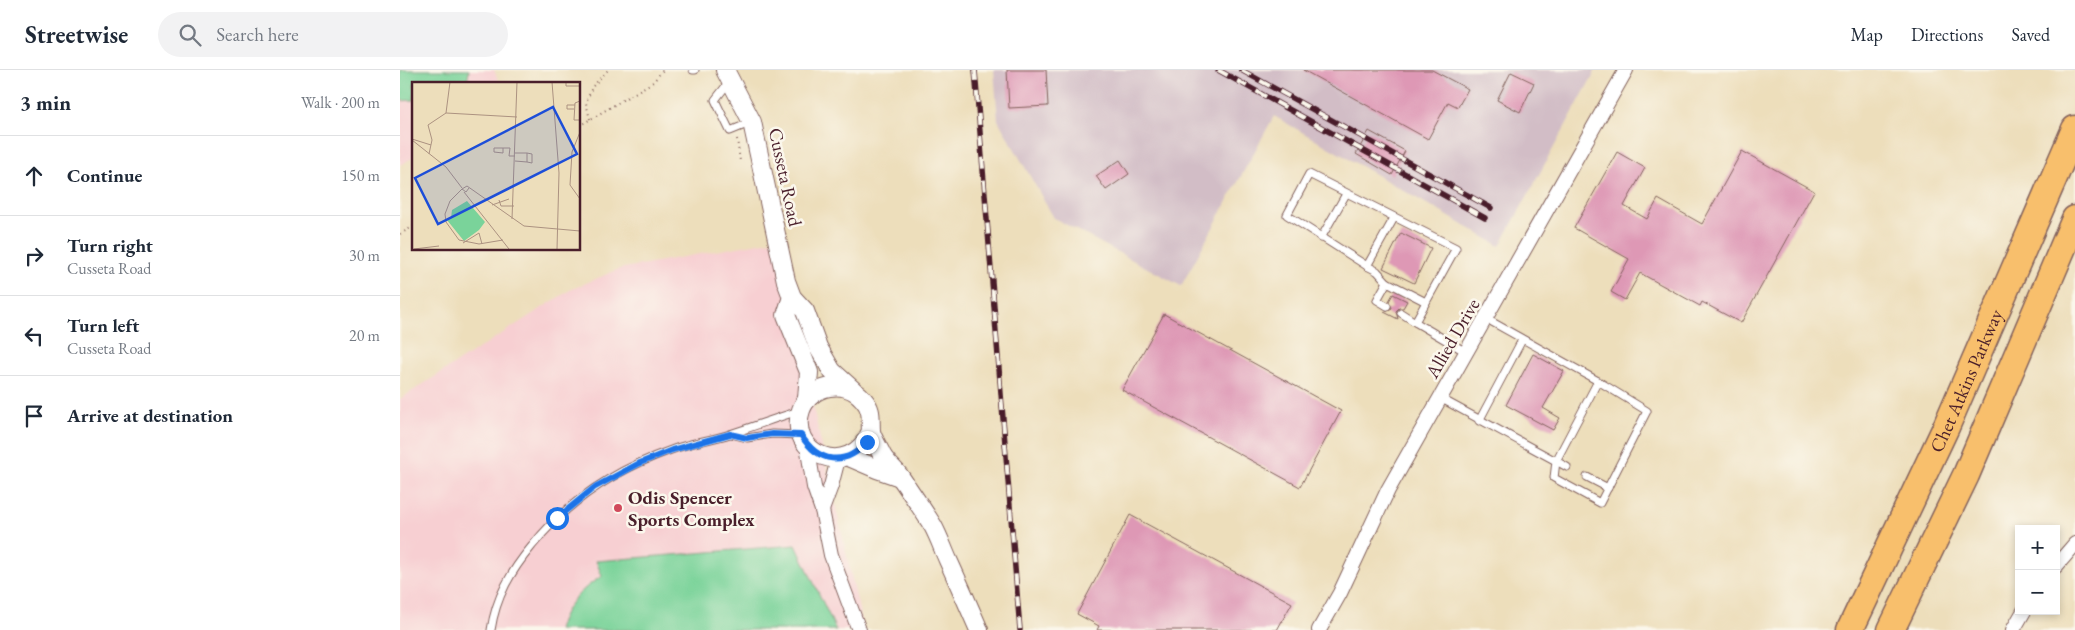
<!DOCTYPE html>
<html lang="en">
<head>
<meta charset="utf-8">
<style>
	:root { --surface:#fff; --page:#f2f2f3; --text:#1f2937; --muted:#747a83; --line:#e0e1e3 }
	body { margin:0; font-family:"EB Garamond",serif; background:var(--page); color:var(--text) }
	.controls { position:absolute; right:15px; bottom:15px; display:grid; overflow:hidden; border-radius:0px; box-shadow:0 2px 8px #0003 }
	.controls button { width:45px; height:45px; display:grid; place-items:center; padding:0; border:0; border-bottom:1px solid var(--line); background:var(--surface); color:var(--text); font:25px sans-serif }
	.stop { position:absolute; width:15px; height:15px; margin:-11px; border:4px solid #1a73e8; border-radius:50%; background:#fff }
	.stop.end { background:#1a73e8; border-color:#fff; box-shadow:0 1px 5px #0008 }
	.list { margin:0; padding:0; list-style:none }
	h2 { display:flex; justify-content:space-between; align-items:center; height:65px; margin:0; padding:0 20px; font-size:21px }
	h2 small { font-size:16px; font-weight:400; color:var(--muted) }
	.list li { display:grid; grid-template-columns:32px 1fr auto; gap:15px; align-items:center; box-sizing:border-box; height:80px; padding:0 20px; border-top:1px solid var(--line) }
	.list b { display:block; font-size:19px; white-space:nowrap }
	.list p { margin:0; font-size:16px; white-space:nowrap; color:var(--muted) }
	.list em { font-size:16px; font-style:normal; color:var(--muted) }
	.icon { flex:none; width:28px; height:28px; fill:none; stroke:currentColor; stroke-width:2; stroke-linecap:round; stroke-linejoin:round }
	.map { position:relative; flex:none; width:1675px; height:560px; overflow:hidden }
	header { display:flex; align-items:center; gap:30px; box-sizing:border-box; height:70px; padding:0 25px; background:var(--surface); border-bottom:1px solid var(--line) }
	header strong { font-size:24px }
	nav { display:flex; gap:28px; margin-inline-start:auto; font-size:18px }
	.search { width:350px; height:45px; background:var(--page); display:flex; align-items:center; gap:12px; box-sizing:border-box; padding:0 18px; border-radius:28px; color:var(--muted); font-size:19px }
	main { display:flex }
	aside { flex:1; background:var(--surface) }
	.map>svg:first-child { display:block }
	.built { fill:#f7cfd2 }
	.industrial { fill:#d2bdc6 }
	.garden { fill:#7ad39a; stroke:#627962 }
	.building { fill:#de98b5 }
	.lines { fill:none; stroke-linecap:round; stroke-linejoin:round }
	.service-casing { stroke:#83625d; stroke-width:9 }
	.minor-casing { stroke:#83625d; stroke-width:16 }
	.tertiary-casing { stroke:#83625d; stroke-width:20 }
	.motorway-casing { stroke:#83625d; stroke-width:29 }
	.path { stroke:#83625d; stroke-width:2; stroke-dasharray:1 4; stroke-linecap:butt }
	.service { stroke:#fff; stroke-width:7 }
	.minor { stroke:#fff; stroke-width:14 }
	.tertiary { stroke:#fff; stroke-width:18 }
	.motorway { stroke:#f8bf6c; stroke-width:26 }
	.rail-casing { stroke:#4a1f2b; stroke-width:5.5 }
	.rail { stroke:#fbf7ec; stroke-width:4; stroke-dasharray:11; stroke-linecap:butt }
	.route { stroke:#1a73e8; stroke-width:6 }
	.poi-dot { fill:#d1495b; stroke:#fbf7ec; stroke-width:2 }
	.labels { text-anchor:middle; stroke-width:5; stroke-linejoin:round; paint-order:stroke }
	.street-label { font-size:19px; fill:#4a1f2b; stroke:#fbf7ec }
	.poi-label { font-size:19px; font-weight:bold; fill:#4a1f2b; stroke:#fbf7ec; text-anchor:start }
	.inset-road { fill:none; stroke:#ac9281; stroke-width:1 }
	.view { fill:#1d4ed8; fill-opacity:0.15; stroke:#1d4ed8; stroke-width:2.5 }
	.inset-edge { fill:none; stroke:#4a1f2b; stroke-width:2.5 }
</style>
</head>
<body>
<header>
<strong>Streetwise</strong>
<div class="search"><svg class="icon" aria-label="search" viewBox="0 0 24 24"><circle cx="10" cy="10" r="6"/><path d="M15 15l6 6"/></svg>Search here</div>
<nav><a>Map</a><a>Directions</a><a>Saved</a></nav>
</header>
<main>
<aside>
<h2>3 min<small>Walk · 200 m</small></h2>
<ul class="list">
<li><svg class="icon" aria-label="ahead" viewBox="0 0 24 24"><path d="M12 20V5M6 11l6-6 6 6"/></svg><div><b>Continue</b></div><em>150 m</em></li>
<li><svg class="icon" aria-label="right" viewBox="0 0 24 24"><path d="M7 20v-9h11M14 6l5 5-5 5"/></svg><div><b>Turn right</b><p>Cusseta Road</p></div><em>30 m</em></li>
<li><svg class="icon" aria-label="left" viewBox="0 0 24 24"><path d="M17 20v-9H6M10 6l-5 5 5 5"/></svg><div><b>Turn left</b><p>Cusseta Road</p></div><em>20 m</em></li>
<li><svg class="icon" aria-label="arrive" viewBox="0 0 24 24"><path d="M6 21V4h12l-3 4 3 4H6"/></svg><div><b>Arrive at destination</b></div></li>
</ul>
</aside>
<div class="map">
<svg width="1675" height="560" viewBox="0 0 1675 560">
	<rect width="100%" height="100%" fill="#fbf7ec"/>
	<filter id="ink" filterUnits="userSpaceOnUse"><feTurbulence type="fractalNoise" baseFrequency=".02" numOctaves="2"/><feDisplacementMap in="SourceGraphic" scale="10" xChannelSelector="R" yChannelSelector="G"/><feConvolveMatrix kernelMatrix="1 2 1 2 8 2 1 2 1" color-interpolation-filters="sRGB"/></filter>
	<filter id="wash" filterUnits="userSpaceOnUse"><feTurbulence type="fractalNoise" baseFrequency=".0096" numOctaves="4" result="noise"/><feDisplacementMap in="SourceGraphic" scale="20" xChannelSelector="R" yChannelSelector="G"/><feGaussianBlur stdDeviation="1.12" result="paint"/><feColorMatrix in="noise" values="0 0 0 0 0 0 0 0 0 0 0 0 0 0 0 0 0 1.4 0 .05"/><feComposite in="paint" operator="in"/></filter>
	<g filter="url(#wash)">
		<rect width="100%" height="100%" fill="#eddebb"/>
		<g class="built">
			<polygon points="0,0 94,0 100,14 14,14 14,87 0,95"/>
			<polygon points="375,170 461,548 462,560 0,560 0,329 170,220 219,199"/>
		</g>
		<polygon class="industrial" points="594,0 1196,0 1100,176 874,46 781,216 654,148 598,50"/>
		<g class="garden">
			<polygon points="0,0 69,0 67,14 14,14 14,30 0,31"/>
			<path d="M396 475 436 560H158C165 535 180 520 202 506L196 491Z"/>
		</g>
		<g id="blocks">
			<g class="building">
				<polygon points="607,0 646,0 648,36 609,38"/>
				<polygon points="903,0 1032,0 1068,19 1058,37 1048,32 1028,69"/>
				<polygon points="1111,2 1134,13 1120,42 1097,30"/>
				<polygon points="969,61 1005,81 992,105 956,84"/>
				<polygon points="1342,81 1414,121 1341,253 1302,232 1300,236 1240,203 1225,230 1211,222 1229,189 1174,158 1217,82 1245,98 1224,136 1247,149 1258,129 1302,154"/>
				<polygon points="720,90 729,104 706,120 696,106"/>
				<polygon points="1001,163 1031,178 1014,213 983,198"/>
				<polygon points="993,224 1007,231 1003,238 999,238 996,241 998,249 984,242 992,238 989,231"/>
				<polygon points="764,244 941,341 900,417 722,320"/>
				<polygon points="1133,284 1164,301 1143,338 1160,348 1153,360 1106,335"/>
				<polygon points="730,445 892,533 877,560 697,560 699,556 677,544"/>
			</g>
		</g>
	</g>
	<g filter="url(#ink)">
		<use href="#blocks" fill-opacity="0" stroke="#83625d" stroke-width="1"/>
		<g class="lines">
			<defs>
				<g id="service">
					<polyline points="293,0 295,0"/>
					<polyline points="329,12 315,30 330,61 352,52"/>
					<polyline points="994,148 967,196 887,145 909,104 1056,178 1015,252 1066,282"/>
					<polyline points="921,168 946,124"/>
					<polyline points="967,196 977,201 987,212"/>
					<polyline points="987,236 977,230 987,212 1026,232"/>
					<polyline points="1001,243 1015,252"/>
					<polyline points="1040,328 1156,391 1198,311 1085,248"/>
					<polyline points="1079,351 1122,270"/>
					<polyline points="331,364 347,368 372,364 401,365"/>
					<polyline points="1167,397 1156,391 1154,408 1200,433 1247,341 1198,311"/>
					<polyline points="1187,407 1208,418"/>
					<path d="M91 560C96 527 111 501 132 476 168 431 217 399 271 380 290 373 311 370 330 364 353 357 375 348 399 341"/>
				</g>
				<g id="minor">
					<polyline points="407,375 414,417 422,440 431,485 459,560"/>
					<polyline points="422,440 431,416 438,389"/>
					<polyline points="1656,496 1675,474"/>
					<polyline points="919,560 940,523 988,420 1226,0"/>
					<polyline points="1613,560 1624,541"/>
				</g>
				<g id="tertiary">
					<polyline points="325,0 352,52 386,211 392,227 405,241 418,277 432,301 453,320"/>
					<polyline points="392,227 386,245 409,302 407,329"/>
					<path d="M471 361C449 412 386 383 401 340 410 315 446 308 463 329 473 340 470 348 471 361 472 368 479 378 482 385 487 394 496 400 501 408 512 424 523 440 533 456 539 467 543 479 548 490 559 514 569 537 579 560"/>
					<polyline points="449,387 477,399 500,407"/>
				</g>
				<g id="motorway">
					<path id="s1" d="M1450 560 1546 357 1675 59"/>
					<polyline points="1491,560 1566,405 1675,149"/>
				</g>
			</defs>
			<use href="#service" class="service-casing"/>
			<use href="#minor" class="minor-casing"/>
			<use href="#tertiary" class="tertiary-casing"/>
			<use href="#motorway" class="motorway-casing"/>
			<g class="path">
				<polyline points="190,49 186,33 192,17 208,0"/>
				<polyline points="179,56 253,12 263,0"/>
				<polyline points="337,69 340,91"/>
				<polyline points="0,164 14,156"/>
			</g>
			<use href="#service" class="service"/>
			<use href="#minor" class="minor"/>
			<use href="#tertiary" class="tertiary"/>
			<use href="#motorway" class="motorway"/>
			<defs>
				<g id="rail">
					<polyline points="575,0 620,560"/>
					<polyline points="818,0 1085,148"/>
					<polyline points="841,0 1091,138"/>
				</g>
			</defs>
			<use href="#rail" class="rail-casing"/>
			<use href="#rail" class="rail"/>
		</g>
	</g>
	<g class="lines" filter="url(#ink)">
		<path class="route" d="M157 448 195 417 240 393 272 380 330 364 347 368 372 364 401 365C418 393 445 397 467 372"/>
	</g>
	<circle class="poi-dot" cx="218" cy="438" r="5"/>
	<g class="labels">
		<g class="street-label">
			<text transform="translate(386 107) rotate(78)" y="7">Cusseta Road</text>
			<text transform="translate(1052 268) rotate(-60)" y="7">Allied Drive</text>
			<text dy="7" stroke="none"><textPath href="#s1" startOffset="275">Chet Atkins Parkway</textPath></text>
		</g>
		<g class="poi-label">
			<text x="228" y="434">Odis Spencer<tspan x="228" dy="22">Sports Complex</tspan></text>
		</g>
	</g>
	<g transform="translate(12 12)">
		<rect width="168" height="168" fill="#eddebb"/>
		<path d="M55 119 73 140 67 148 52 159 35 138 39 136 40 128Z" fill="#7ad39a"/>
		<path class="inset-road" d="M109 0H130M140 0 147 91 145 167M154 0V4H168M168 19 163 21 162 38H168M162 27H155V23H163M34 31 38 0M168 50 160 70 158 103 168 117M0 57 19 63M0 58 34 85 50 106M91 66V71L82 70V66H98L97 74H103M17 72 20 58 16 43 34 31 105 35M103 79 115 80V71H103M115 80 120 81V72L115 71M57 106 54 110 50 107 55 104 112 144 168 149M50 107 38 119 33 132 34 140 47 158 67 162 91 158M52 110 97 167M87 118 89 124H102M80 123 97 117M100 137 105 0M51 161 67 151 70 162M2 167 27 164"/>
		<path class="view" d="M141 25 165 72 26 142 3 96Z"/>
		<rect width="168" height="168" class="inset-edge"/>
	</g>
</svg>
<div class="controls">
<button>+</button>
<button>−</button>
</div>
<div class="stop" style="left:157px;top:448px"></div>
<div class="stop end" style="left:467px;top:372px"></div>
</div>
</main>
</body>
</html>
